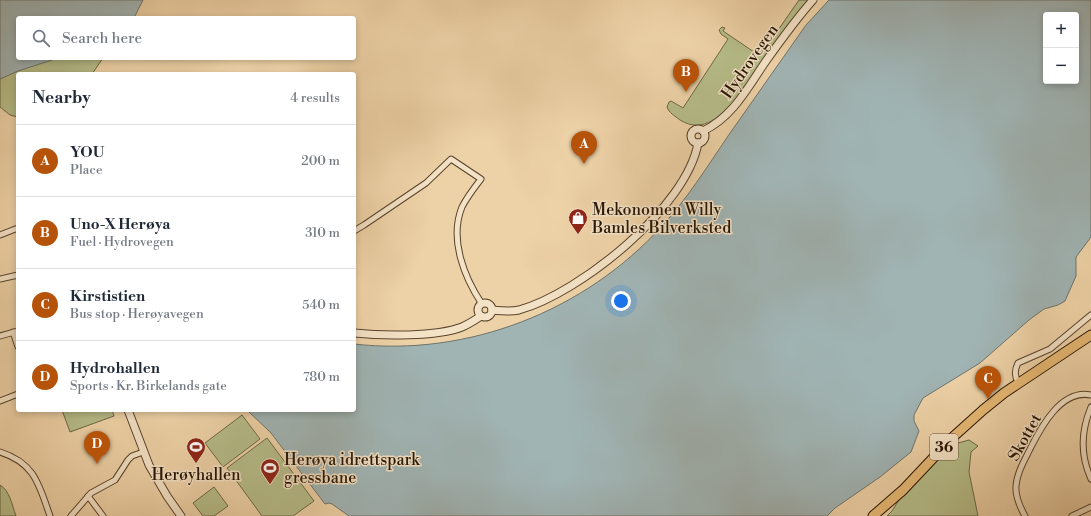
<!DOCTYPE html>
<html lang="en">
<head>
<meta charset="utf-8">
<style>
	:root { --surface:#fff; --page:#f6f6f7; --text:#1f2937; --muted:#747a83; --line:#e0e1e3; --accent:#b45309 }
	body { margin:0; font-family:"Libre Bodoni",serif; background:var(--page); color:var(--text) }
	.controls { position:absolute; right:12px; top:12px; display:grid; overflow:hidden; border-radius:4px; box-shadow:0 2px 6px #0003 }
	.controls button { width:36px; height:36px; display:grid; place-items:center; padding:0; border:0; border-bottom:1px solid var(--line); background:var(--surface); color:var(--text); font:20px sans-serif }
	.you { position:absolute; left:621px; top:301px; width:14px; height:14px; margin:-10px; border:3px solid #fff; border-radius:50%; background:#1a73e8; box-shadow:0 0 0 6px #1a73e833 }
	.badge { display:grid; place-items:center; width:26px; height:26px; border-radius:50%; background:var(--accent); color:#fff; font-size:13px; font-weight:700 }
	.pin { position:absolute; translate:-50% -33px; filter:drop-shadow(0 1px 2px #0008) }
	.pin::after { content:''; position:absolute; top:21px; width:14px; height:12px; background:inherit; clip-path:polygon(0 0,100% 0,50% 100%) }
	.list { margin:0; padding:0; list-style:none }
	h2 { display:flex; justify-content:space-between; align-items:center; height:52px; margin:0; padding:0 16px; font-size:17px }
	h2 small { font-size:13px; font-weight:400; color:var(--muted) }
	.list li { display:grid; grid-template-columns:26px 1fr auto; gap:12px; align-items:center; box-sizing:border-box; height:72px; padding:0 16px; border-top:1px solid var(--line) }
	.list b { display:block; font-size:15px; white-space:nowrap }
	.list p { margin:0; font-size:13px; white-space:nowrap; color:var(--muted) }
	.list em { font-size:13px; font-style:normal; color:var(--muted) }
	.icon { flex:none; width:22px; height:22px; fill:none; stroke:currentColor; stroke-width:2; stroke-linecap:round; stroke-linejoin:round }
	.map { position:relative; flex:none; width:1091px; height:516px; overflow:hidden }
	.search { position:absolute; background:var(--surface); box-shadow:0 2px 6px #0003; left:16px; top:16px; width:340px; height:44px; display:flex; align-items:center; gap:10px; box-sizing:border-box; padding:0 14px; border-radius:4px; color:var(--muted); font-size:15px }
	.panel { position:absolute; background:var(--surface); box-shadow:0 2px 6px #0003; left:16px; top:72px; width:340px; height:340px; border-radius:4px }
	.map>svg:first-child { display:block }
	.green { fill:#b6bd89; stroke:#6e6846 }
	.water { fill:#a0b4b4; stroke:#6f746d; fill-rule:evenodd }
	.lines { fill:none; stroke-linecap:round; stroke-linejoin:round }
	.minor-casing { stroke:#58442c; stroke-width:7 }
	.tertiary-casing { stroke:#58442c; stroke-width:9 }
	.trunk-casing { stroke:#261403; stroke-width:11 }
	.minor { stroke:#f4e2c6; stroke-width:5 }
	.tertiary { stroke:#f4e2c6; stroke-width:7 }
	.trunk { stroke:#e7b974; stroke-width:9 }
	.labels { text-anchor:middle; stroke-width:3; stroke-linejoin:round; paint-order:stroke }
	.shield { fill:#f4e2c6; stroke:#64523e; stroke-width:1 }
	.shield-label { font-size:15px; font-weight:bold; fill:#261403 }
	.street-label { font-size:16px; fill:#261403; stroke:#f4e2c6 }
	.poi-label { font-size:16px; fill:#261403; stroke:#f4e2c6; text-anchor:start }
</style>
</head>
<body>
<div class="map">
<svg width="1091" height="516" viewBox="0 0 1091 516">
	<rect width="100%" height="100%" fill="#eed2a7"/>
	<filter id="stains"><feTurbulence type="fractalNoise" baseFrequency=".005" numOctaves="4"/><feColorMatrix values="0 0 0 0 .2 0 0 0 0 .09 0 0 0 0 .02 0 0 0 .5 -.17"/></filter>
	<radialGradient id="worn" r=".72"><stop offset=".6" stop-color="#630" stop-opacity="0"/><stop offset="1" stop-color="#630" stop-opacity=".3"/></radialGradient>
	<g class="green">
		<path d="M799 0H809L737 98C722 114 704 135 680 120 675 116 669 113 667 107L669 102 671 101 683 108 728 39 721 34 719 30 722 27 725 28 723 31 757 54 759 51 762 53Z"/>
		<polygon points="48,58 103,58 92,74 18,74 18,117 10,115 0,107 0,79 23,67"/>
		<polygon points="62,410 112,410 114,416 70,432"/>
		<polygon points="242,415 260,439 223,467 205,443"/>
		<polygon points="267,438 314,501 293,516 262,516 227,468"/>
		<polygon points="969,440 978,446 971,452 969,472 978,516 887,516 892,511 912,479 958,443"/>
		<path d="M0 485C10 491 12 505 16 516H0Z"/>
		<polygon points="214,487 228,506 214,516 203,516 193,503"/>
	</g>
	<g class="water">
		<polygon points="0,0 143,0 134,18 18,18 18,58 58,58 18,71 0,79"/>
		<path d="M829 0H1091V237L1076 257V276L1065 301 1058 305 1044 309 1029 320 980 363 923 398 914 415V421L919 431 911 452 880 477 835 508 827 516H349L332 504 329 503 325 504 271 433 247 410H354V344C468 357 585 311 662 226 687 199 707 167 728 136 754 99 780 62 806 25ZM1046 15H1076V81H1046Z"/>
	</g>
	<g class="lines">
		<defs>
			<g id="minor">
				<path d="M354 231 364 225 426 183 451 159 481 179C474 188 467 197 462 207 449 239 464 277 482 304"/>
				<polyline points="0,235 18,228"/>
				<polyline points="0,279 18,275"/>
				<polyline points="13,332 18,347"/>
				<polyline points="0,336 18,331"/>
				<path d="M1018 383C1015 376 1014 371 1018 363L1050 349 1091 315"/>
				<polyline points="0,401 18,394"/>
				<path d="M1091 407C1081 431 1080 455 1091 479"/>
				<path d="M0 452C35 463 39 485 50 516"/>
				<polyline points="88,496 103,516"/>
				<polyline points="71,516 91,493 115,480 128,460 132,456 143,452"/>
				<path d="M1025 516C1020 507 1015 497 1016 486 1017 473 1024 461 1030 449 1041 427 1061 389 1091 395"/>
				<polyline points="1072,516 1091,507"/>
			</g>
			<g id="tertiary">
				<circle cx="698" cy="136" r="7"/>
				<path d="M703 131C733 117 748 87 766 61 781 40 796 19 813 0"/>
				<circle cx="485" cy="310" r="7"/>
				<path d="M492 310C502 311 510 312 519 310 580 293 687 207 698 143"/>
				<path d="M354 333C382 336 436 337 462 327 469 324 475 320 481 316"/>
				<polyline points="128,410 149,465 167,496 181,516"/>
			</g>
			<polyline id="trunk" points="873,516 903,490 953,437 983,410 1004,393 1091,335"/>
		</defs>
		<use href="#minor" class="minor-casing"/>
		<use href="#tertiary" class="tertiary-casing"/>
		<use href="#trunk" class="trunk-casing"/>
		<use href="#minor" class="minor"/>
		<use href="#tertiary" class="tertiary"/>
		<use href="#trunk" class="trunk"/>
	</g>
	<defs>
		<symbol id="shop-pin" viewBox="-11 -11 22 30"><path d="M0 17L-7.5 6A9.5 9.5 0 1 1 7.5 6Z" fill="#8f2418" stroke="#f4e2c6"/><path d="M-5-2.5h2.3a2.7 3.5 0 0 1 5.4 0H5L5.5 6h-11ZM-1.5-2.5h3a1.5 2.3 0 0 0-3 0Z" fill="#fff"/></symbol>
		<symbol id="stadium-pin" viewBox="-11 -11 22 30"><path d="M0 17L-7.5 6A9.5 9.5 0 1 1 7.5 6Z" fill="#8f2418" stroke="#f4e2c6"/><path d="M0-5a6.5 5 0 1 0 0 10a6.5 5 0 1 0 0-10ZM-3.5-1.8h7v3.6h-7Z" fill="#fff"/></symbol>
	</defs>
	<g fill-rule="evenodd">
		<use href="#shop-pin" x="567" y="207" width="22" height="30"/>
		<use href="#stadium-pin" x="185" y="436" width="22" height="30"/>
		<use href="#stadium-pin" x="259" y="457" width="22" height="30"/>
	</g>
	<g class="labels">
		<rect class="shield" x="930" y="434" width="28" height="26" rx="3"/>
		<g class="shield-label">
			<text x="944" y="452">36</text>
		</g>
		<g class="street-label">
			<text transform="translate(749 61) rotate(-55)" y="6">Hydrovegen</text>
			<text transform="translate(1024 437) rotate(-61)" y="6">Skottet</text>
		</g>
		<g class="poi-label">
			<text x="592" y="215">Mekonomen Willy<tspan x="592" dy="18">Bamles Bilverksted</tspan></text>
			<text x="284" y="465">Herøya idrettspark<tspan x="284" dy="18">gressbane</tspan></text>
			<text x="196" y="480" text-anchor="middle">Herøyhallen</text>
		</g>
	</g>
	<rect width="100%" height="100%" filter="url(#stains)"/>
	<rect width="100%" height="100%" fill="url(#worn)"/>
</svg>
<div class="controls">
<button>+</button>
<button>−</button>
</div>
<div class="you"></div>
<div class="pin badge" style="left:584px;top:164px">A</div>
<div class="pin badge" style="left:686px;top:92px">B</div>
<div class="pin badge" style="left:988px;top:399px">C</div>
<div class="pin badge" style="left:97px;top:464px">D</div>
<div class="search"><svg class="icon" aria-label="search" viewBox="0 0 24 24"><circle cx="10" cy="10" r="6"/><path d="M15 15l6 6"/></svg>Search here</div>
<section class="panel">
<h2>Nearby<small>4 results</small></h2>
<ul class="list">
<li><span class="badge">A</span><div><b>YOU</b><p>Place</p></div><em>200 m</em></li>
<li><span class="badge">B</span><div><b>Uno-X Herøya</b><p>Fuel · Hydrovegen</p></div><em>310 m</em></li>
<li><span class="badge">C</span><div><b>Kirstistien</b><p>Bus stop · Herøyavegen</p></div><em>540 m</em></li>
<li><span class="badge">D</span><div><b>Hydrohallen</b><p>Sports · Kr. Birkelands gate</p></div><em>780 m</em></li>
</ul>
</section>
</div>
</body>
</html>
